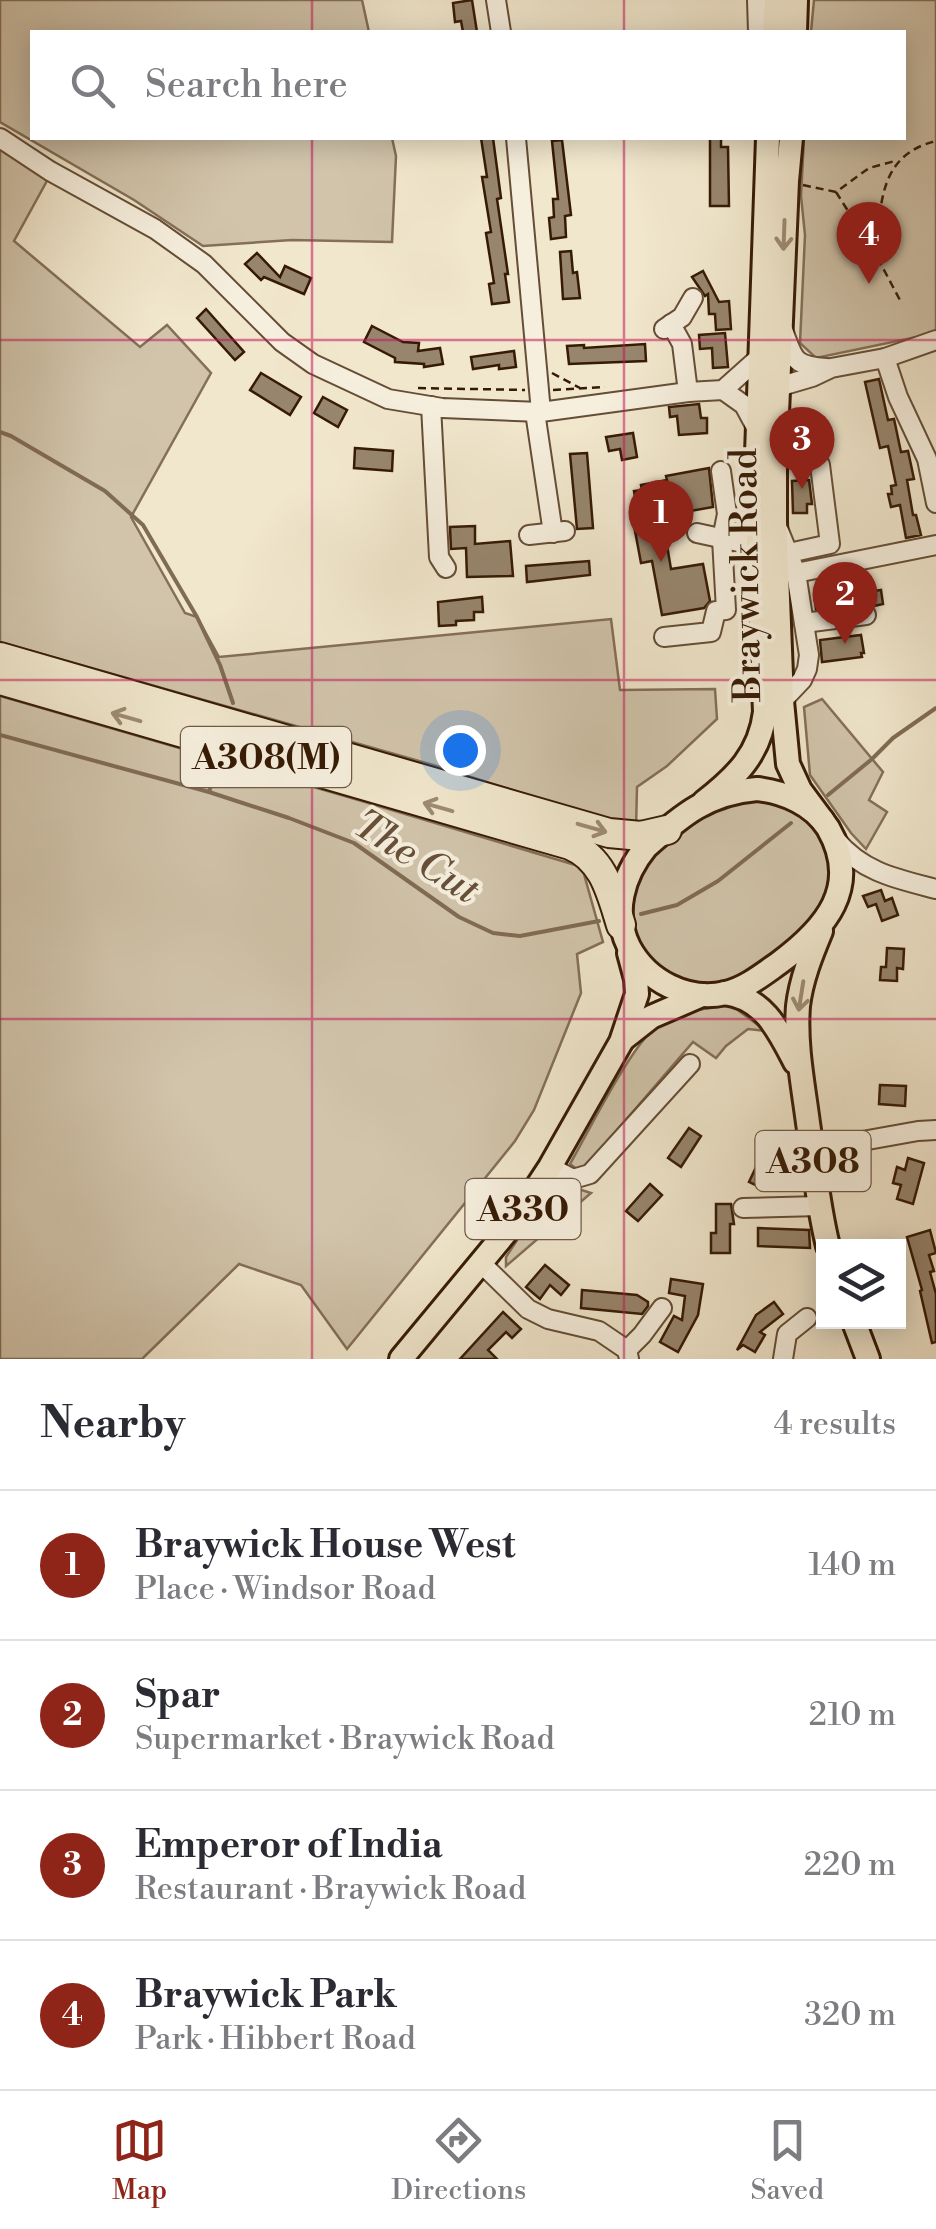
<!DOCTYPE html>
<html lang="en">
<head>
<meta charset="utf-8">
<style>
	:root { --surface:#fff; --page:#f7f7f7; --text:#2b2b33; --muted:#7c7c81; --line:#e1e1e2; --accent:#8f2418 }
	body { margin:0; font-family:"Libre Bodoni",serif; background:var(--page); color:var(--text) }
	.controls { position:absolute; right:30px; bottom:30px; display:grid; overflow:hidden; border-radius:0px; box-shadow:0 5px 25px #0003 }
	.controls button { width:90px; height:90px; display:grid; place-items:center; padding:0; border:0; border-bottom:2px solid var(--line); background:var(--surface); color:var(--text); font:50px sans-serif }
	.you { position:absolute; left:460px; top:750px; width:35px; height:35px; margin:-25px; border:8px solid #fff; border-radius:50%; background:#1a73e8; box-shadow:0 0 0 15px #1a73e833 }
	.badge { display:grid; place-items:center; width:65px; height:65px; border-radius:50%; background:var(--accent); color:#fff; font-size:32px; font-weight:700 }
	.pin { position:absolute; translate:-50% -82px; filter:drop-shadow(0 2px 5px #0008) }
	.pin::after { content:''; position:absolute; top:52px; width:35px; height:30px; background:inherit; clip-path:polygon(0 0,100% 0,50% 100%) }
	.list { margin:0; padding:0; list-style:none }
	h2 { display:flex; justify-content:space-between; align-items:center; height:130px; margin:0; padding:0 40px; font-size:42px }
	h2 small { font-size:32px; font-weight:400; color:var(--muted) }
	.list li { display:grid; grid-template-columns:65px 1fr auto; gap:30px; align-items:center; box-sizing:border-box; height:150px; padding:0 40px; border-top:2px solid var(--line) }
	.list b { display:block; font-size:38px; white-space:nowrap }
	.list p { margin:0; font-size:32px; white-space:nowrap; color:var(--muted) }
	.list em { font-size:32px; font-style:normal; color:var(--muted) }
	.icon { flex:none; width:55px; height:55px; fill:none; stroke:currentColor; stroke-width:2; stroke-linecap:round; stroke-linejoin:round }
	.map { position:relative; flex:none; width:936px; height:1359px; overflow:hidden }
	.search { position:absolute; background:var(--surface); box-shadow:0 5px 25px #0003; left:30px; right:30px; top:30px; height:110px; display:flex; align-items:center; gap:25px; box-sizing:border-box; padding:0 35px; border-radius:0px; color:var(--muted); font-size:38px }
	.sheet { height:730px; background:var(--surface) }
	nav { display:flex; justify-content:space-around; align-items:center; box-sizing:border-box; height:140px; border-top:2px solid var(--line); background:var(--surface); font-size:28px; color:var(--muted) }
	nav a { display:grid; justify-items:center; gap:5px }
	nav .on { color:var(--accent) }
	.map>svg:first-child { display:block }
	.green { fill:#d1c4ab; stroke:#846f58; stroke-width:2.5 }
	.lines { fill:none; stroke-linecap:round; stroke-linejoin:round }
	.stream { stroke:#806b54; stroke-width:4 }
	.building { fill:#97856d; stroke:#361a04; stroke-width:2.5 }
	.minor-casing { stroke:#654d36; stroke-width:22 }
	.major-casing { stroke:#361a04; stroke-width:28 }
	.highway-casing { stroke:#361a04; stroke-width:32 }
	.path { stroke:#361a04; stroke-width:2.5; stroke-dasharray:8 5; stroke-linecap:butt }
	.minor { stroke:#f6efde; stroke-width:18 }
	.major { stroke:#f1e7cd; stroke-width:22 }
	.highway { stroke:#f1e7cd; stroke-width:28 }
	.oneway { stroke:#9d8b73 }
	.grid { fill:none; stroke:#c2185b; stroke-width:2.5; stroke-opacity:0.55 }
	.labels { text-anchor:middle; stroke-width:8; stroke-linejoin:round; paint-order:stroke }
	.shield { fill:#f6efde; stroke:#705a45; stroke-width:2.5 }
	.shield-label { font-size:35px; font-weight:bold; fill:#361a04 }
	.street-label { font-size:38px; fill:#361a04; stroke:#f6efde }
	.water-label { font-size:40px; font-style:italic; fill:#675039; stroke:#f6efde }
</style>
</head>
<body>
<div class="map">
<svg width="936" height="1359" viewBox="0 0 936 1359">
	<rect width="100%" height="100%" fill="#f1e7cd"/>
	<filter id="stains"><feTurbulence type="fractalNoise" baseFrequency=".002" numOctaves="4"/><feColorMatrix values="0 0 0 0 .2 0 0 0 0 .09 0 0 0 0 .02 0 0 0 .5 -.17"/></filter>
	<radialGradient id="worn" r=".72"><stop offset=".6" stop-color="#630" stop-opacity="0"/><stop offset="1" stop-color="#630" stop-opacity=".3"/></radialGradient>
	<g class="green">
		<polygon points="0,0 362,0 369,32 32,32 32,138 392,138 396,156 392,242 292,240 203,246 134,200 0,122"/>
		<polygon points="814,0 936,0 936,333 816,358 800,343 805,235 801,196 804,138 904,138 904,32 811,32"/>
		<polygon points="0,148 48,179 14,241 140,347 167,325 211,373 131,517 185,613 197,617 219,657 611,619 620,690 715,689 717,719 667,766 637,787 636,829 433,765 0,642"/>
		<polygon points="0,696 355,799 582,867 603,942 577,954 581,993 534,1110 515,1141 347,1349 301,1285 239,1264 142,1359 0,1359"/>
		<polygon points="822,699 883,772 869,800 887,812 866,849 851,833 810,775 804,707"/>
		<polygon points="747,795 795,809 817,830 826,847 831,867 830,886 814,921 751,971 733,981 714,985 686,983 653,963 635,937 628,905 647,858 705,813"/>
		<path d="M731 1005 766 1031 748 1029 726 1046 716 1058 693 1042 581 1172 570 1164C589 1131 634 1038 663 1021 680 1011 711 1008 731 1005Z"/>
		<polygon points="566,1185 591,1193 506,1266 506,1257 552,1187"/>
	</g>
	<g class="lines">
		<g class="stream">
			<polyline points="0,432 11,436 105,491 143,525 197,617 220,665 233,703"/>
			<polyline points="0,735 209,792 289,818 354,843 459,917 493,933 520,936 599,921"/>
			<polyline points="209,792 214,776"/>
			<polyline points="828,795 872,759 893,738 936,708"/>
			<polyline points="641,914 677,905 718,881 791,823"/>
		</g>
	</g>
	<g class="building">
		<polygon points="472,0 477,32 463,32 461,21 455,22 453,3"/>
		<polygon points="481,138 493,138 501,198 497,199 508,274 505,274 509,302 492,304 489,284 494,283 486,233 491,232 482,177 487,177"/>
		<polygon points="710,138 721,138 721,147 728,147 729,206 710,206"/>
		<polygon points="562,140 571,215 565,216 566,237 551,239 549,218 554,217 553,199 558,199 552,141"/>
		<polygon points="571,251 573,273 577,272 580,298 563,299 560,252"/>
		<polygon points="257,253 280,277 285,266 311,278 304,294 264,277 261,280 245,264"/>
		<polygon points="703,271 719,302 729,301 731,329 716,330 715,314 709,314 708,294 705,296 692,277"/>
		<polygon points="206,309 244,352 235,360 197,318"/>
		<polygon points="372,326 403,342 419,343 418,351 440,348 443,364 424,367 424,364 395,362 395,358 364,342"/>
		<polygon points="725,333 728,367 713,368 712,348 700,349 699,335"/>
		<polygon points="645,344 646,361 569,364 567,346 584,345 584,348"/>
		<polygon points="514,351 516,367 499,369 499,365 473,369 471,357"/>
		<polygon points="261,373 301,397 290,415 250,390"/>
		<polygon points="879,379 888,420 894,419 901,452 908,451 914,479 907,480 913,515 916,515 921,535 906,538 900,505 891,507 888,494 892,494 891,486 896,485 888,446 880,448 865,382"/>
		<polygon points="323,397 347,410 338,427 314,413"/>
		<polygon points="699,404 701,418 707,418 707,433 679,435 677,416 670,417 669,407"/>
		<polygon points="633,433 637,457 622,460 620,449 609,451 606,437"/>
		<polygon points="355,448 393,451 392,471 354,468"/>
		<polygon points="587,453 593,528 577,529 570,454"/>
		<polygon points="709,468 713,507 662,516 671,569 703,564 710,601 704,608 662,615 652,561 641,563 633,520 639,518 634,491 642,490 641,485 667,480 666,476"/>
		<polygon points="809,480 812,504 807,504 807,513 793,513 792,481"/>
		<polygon points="475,526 475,544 510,541 513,576 467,577 466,548 451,549 450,527"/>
		<polygon points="589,561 590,575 527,582 526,566"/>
		<polygon points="881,590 883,604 874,606 864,603 816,609 815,600"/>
		<polygon points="482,597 483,612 474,612 474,620 456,621 456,625 439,626 438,602"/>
		<polygon points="861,635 864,653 861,653 862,657 822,662 820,640"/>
		<polygon points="881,890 885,901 892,898 898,915 882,921 876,904 868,907 863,896"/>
		<polygon points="887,948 904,949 903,969 897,968 897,981 880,980 881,967 886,967"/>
		<polygon points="880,1085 906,1086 905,1106 879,1104"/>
		<polygon points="689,1128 701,1136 681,1167 668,1158"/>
		<polygon points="766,1146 781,1153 764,1189 749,1182"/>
		<polygon points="908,1158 924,1163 913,1204 897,1199 901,1185 893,1183 897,1167 905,1170"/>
		<polygon points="650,1184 662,1195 638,1221 626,1211"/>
		<polygon points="716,1204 731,1204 734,1224 730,1224 730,1253 711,1253 711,1233 716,1233"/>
		<polygon points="758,1228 809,1230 810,1248 758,1246"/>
		<polygon points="930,1230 936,1253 929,1255 934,1271 930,1272 936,1294 936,1342 932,1343 920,1291 922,1290 907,1237"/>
		<polygon points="545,1265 569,1285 561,1295 550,1285 540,1299 526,1287"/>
		<polygon points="671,1279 703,1284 698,1315 678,1352 660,1342 674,1316 682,1320 685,1296 669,1293"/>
		<polygon points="582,1290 637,1295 648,1302 648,1306 642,1314 581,1308"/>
		<polygon points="774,1302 783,1314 760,1332 765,1335 755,1352 743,1345 737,1350 756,1315"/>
		<polygon points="503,1312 521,1329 512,1338 506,1332 488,1350 497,1359 460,1359"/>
	</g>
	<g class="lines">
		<defs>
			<g id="minor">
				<polyline points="496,0 501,32"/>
				<polyline points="757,0 758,32"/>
				<polyline points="0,138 50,171 155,229 204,264 282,342 313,364 388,399 442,408 541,412 688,392 723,390 761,356"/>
				<polyline points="516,138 541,412"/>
				<polyline points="671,324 682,344 688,392"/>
				<polyline points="664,329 682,317 693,298"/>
				<path d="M783 330C794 359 793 366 826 368"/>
				<polyline points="885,358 898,397 927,459 936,503"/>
				<polyline points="778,387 812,377 831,368 885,358 936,340"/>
				<polyline points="723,390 744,405 758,431"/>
				<polyline points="431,406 439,557 446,568"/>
				<polyline points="535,412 553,533"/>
				<polyline points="779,531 796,573 809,655 807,669 802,680 782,701"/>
				<polyline points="697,533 743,543 758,552"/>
				<polyline points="529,535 565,531"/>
				<polyline points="789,553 830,544 820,465"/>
				<polyline points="796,573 936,545"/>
				<polyline points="804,623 866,615"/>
				<polyline points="664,637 711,632 716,611 726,610 722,539 727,514 721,471"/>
				<path d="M836 840C862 872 897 879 936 889"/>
				<polyline points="812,1150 918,1131 936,1130"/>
				<polyline points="550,1167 573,1179 590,1174 690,1064"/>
				<polyline points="743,1208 820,1206"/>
				<polyline points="482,1264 528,1309 548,1319 599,1331 627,1350 629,1359"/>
				<polyline points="627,1350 642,1335 662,1308"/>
				<polyline points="783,1359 787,1334 807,1318"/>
			</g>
			<g id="major">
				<polyline points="774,32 776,0"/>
				<polyline points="795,32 796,0"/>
				<polyline points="791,138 787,181 775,460 775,522 782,701 788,764 800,790 823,821"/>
				<path d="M757 789C784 792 813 804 828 828 862 887 825 929 779 963 762 975 746 988 726 993 687 1002 647 981 629 947 612 913 623 875 646 847 682 815 708 793 757 789Z"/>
				<path d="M704 802C736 777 760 754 765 712L758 552 757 454 768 138"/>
				<path d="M821 931C811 955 801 980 798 1006 795 1045 803 1084 808 1123 814 1164 818 1206 828 1246"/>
				<path d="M725 993C764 998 779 1031 795 1062"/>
				<polyline points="623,1039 651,1017 702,995"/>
				<polyline points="854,1322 868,1359"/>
				<polyline points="401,1359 512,1225 550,1167 621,1042 637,994 636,979 629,953"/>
			</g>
			<g id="highway">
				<polyline points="0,657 609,833 641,836 667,830"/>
				<path d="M0 680 570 845C604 859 611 893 621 925"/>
			</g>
		</defs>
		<use href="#minor" class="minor-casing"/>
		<use href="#major" class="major-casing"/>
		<use href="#highway" class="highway-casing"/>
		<g class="path">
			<polyline points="803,185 836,192 869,168 895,161"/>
			<polyline points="836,192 876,255 901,302"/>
			<path d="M876 255C881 205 878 155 936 141"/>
			<polyline points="552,373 580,388"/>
			<polyline points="418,388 525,390"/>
			<polyline points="553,390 605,387"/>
		</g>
		<use href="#minor" class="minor"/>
		<use href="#major" class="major"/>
		<use href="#highway" class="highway"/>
	</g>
	<defs><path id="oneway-shaft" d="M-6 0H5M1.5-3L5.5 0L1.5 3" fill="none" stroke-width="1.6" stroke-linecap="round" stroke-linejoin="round" transform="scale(2.5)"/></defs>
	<g class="oneway">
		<use href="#oneway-shaft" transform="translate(784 235) rotate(92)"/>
		<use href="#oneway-shaft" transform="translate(126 717) rotate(-164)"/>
		<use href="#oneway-shaft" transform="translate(438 807) rotate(-164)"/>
		<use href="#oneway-shaft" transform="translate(592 828) rotate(16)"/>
		<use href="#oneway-shaft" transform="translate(801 996) rotate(99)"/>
	</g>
	<path class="grid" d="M312 0V32M624 0V32M312 138V1359M624 138V1359M0 340H936M0 680H936M0 1019H936"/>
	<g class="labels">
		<g class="shield">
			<rect x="181" y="727" width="170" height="60" rx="8"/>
			<rect x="755.5" y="1131" width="115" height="60" rx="8"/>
			<rect x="465.5" y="1179" width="115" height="60" rx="8"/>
		</g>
		<g class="shield-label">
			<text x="266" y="769">A308(M)</text>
			<text x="813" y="1173">A308</text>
			<text x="523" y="1221">A330</text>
		</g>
		<g class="street-label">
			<text transform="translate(745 575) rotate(-91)" y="13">Braywick Road</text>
		</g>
		<g class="water-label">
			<text transform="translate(417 856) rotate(32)" y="14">The Cut</text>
		</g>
	</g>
	<rect width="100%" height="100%" filter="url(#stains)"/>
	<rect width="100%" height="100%" fill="url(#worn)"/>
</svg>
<div class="controls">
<button><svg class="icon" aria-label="layers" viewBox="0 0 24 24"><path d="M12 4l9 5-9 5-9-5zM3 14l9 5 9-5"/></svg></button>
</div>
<div class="you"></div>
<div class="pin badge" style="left:661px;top:562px">1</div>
<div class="pin badge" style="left:845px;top:644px">2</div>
<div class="pin badge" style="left:802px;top:489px">3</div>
<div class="pin badge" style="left:869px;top:284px">4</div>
<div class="search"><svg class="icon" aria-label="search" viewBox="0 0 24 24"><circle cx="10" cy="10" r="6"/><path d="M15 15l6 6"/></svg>Search here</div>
</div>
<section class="sheet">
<h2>Nearby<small>4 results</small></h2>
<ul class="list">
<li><span class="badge">1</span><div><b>Braywick House West</b><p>Place · Windsor Road</p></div><em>140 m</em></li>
<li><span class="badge">2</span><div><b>Spar</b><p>Supermarket · Braywick Road</p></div><em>210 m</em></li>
<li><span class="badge">3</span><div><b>Emperor of India</b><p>Restaurant · Braywick Road</p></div><em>220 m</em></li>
<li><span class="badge">4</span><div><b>Braywick Park</b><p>Park · Hibbert Road</p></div><em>320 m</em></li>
</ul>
</section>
<nav>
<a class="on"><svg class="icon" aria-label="map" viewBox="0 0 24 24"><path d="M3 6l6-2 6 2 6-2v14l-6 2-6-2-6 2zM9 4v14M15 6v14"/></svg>Map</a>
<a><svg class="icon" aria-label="directions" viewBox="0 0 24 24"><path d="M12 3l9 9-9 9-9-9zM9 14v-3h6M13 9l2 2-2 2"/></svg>Directions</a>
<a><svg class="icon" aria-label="saved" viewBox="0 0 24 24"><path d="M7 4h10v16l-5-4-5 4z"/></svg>Saved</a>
</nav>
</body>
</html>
